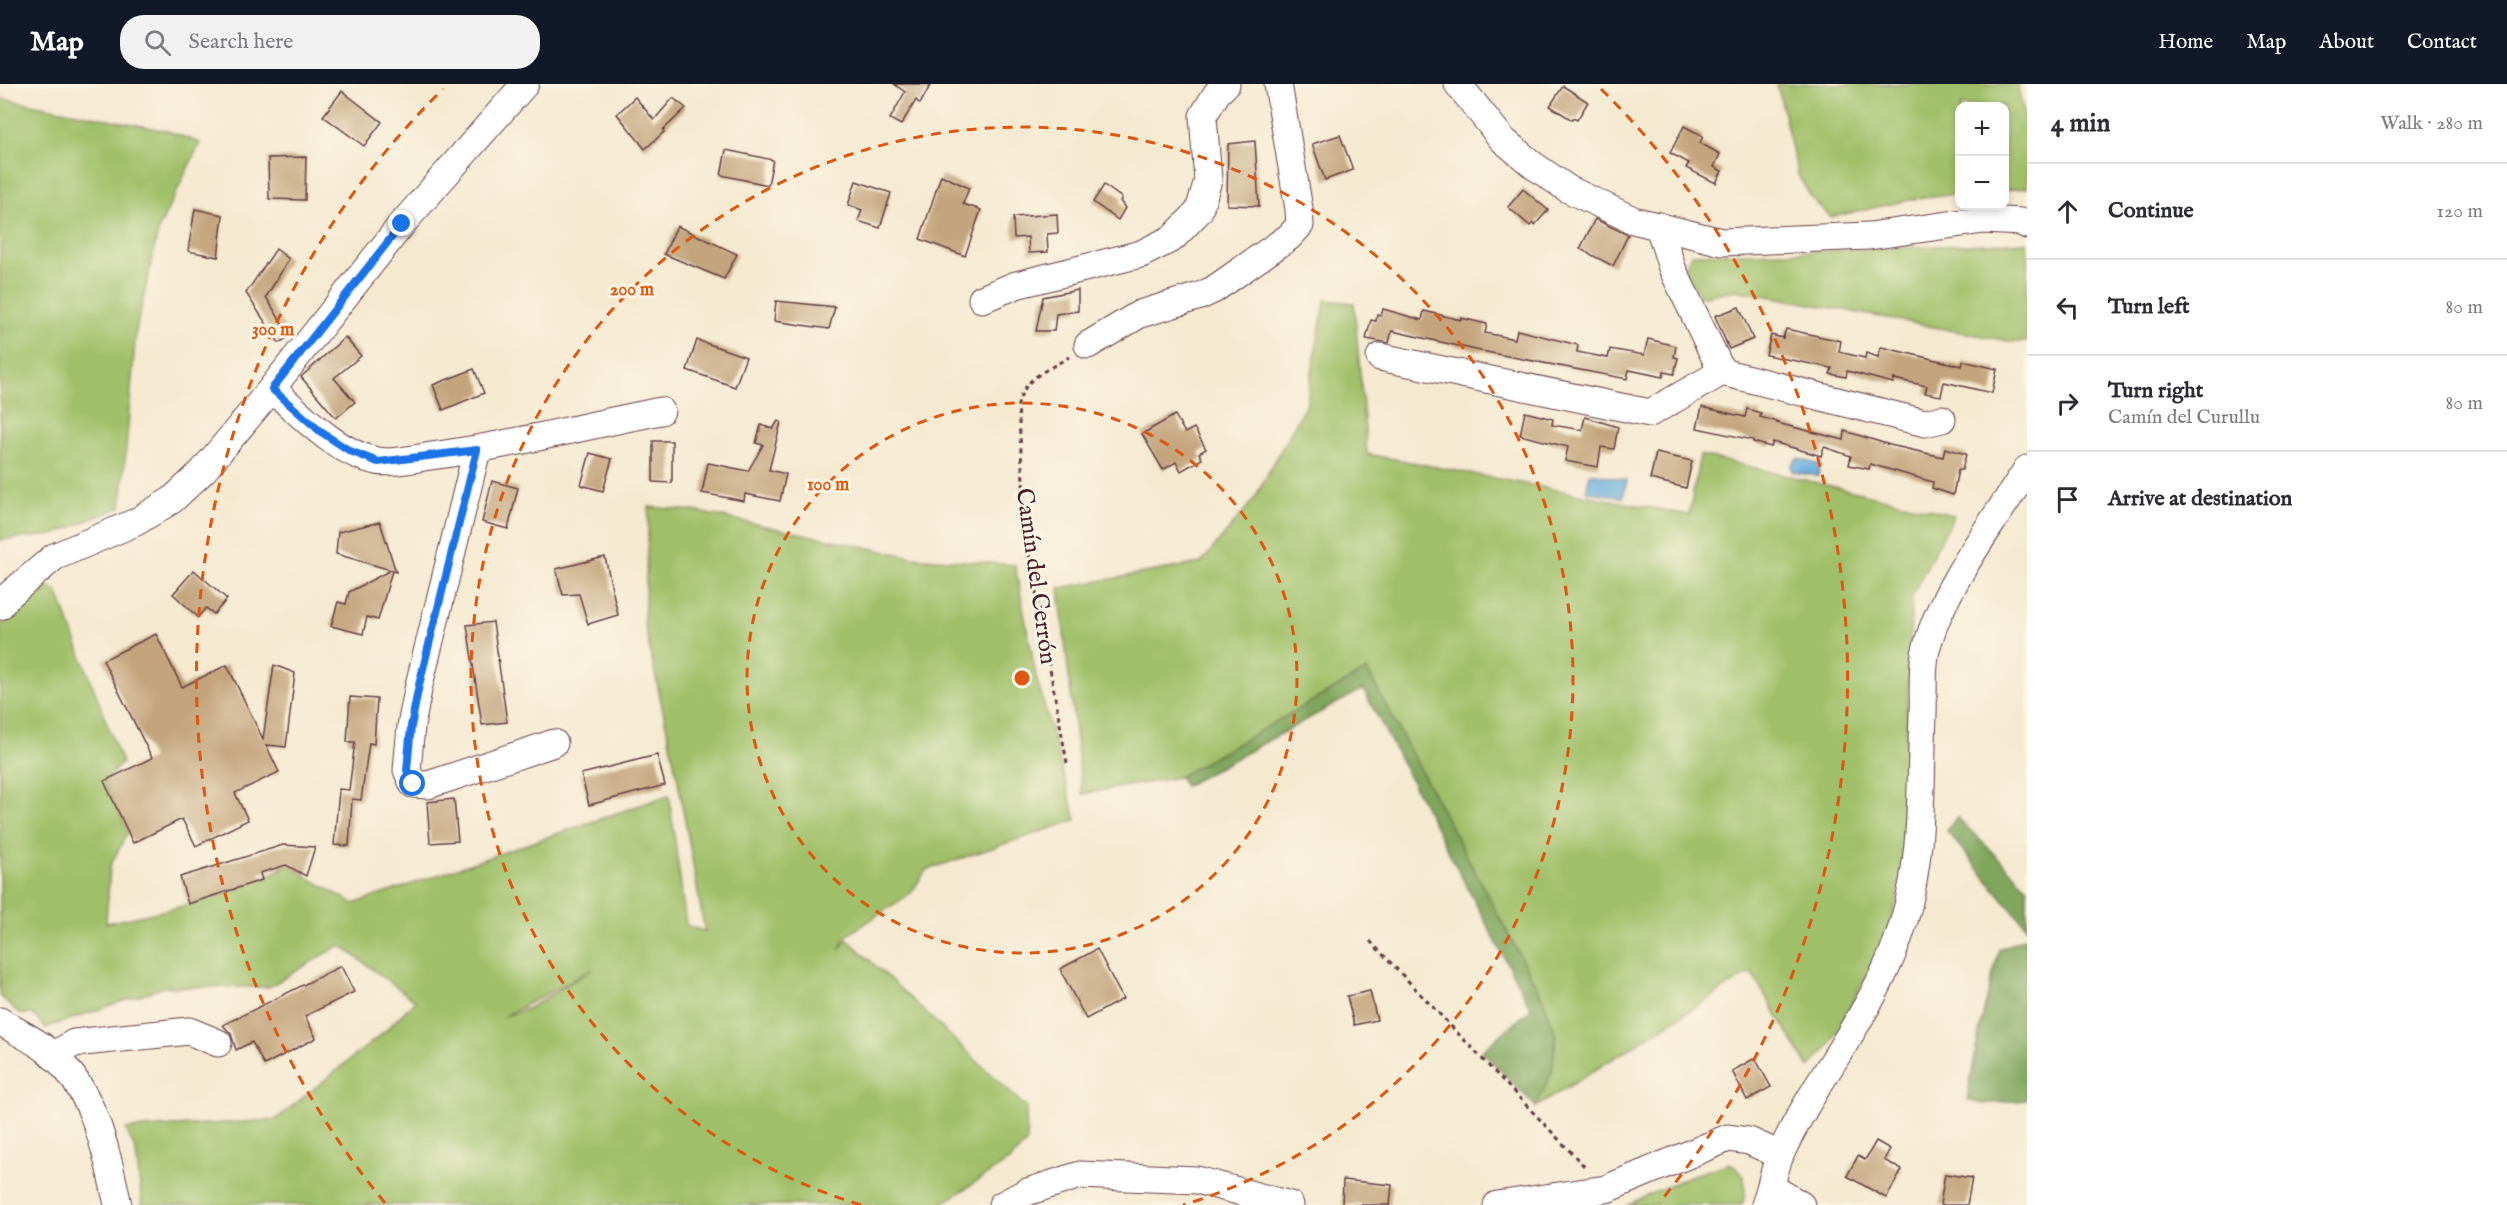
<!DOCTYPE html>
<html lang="en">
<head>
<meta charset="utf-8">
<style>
	:root { --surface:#fff; --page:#f2f2f3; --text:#2b2b33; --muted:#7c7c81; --line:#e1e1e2; --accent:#111827 }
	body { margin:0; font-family:"IM FELL English",serif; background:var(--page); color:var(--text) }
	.controls { position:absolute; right:18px; top:18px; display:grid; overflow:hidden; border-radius:12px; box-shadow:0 3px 9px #0003 }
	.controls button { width:54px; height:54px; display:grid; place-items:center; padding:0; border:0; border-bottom:2px solid var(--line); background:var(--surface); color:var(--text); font:30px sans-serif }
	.stop { position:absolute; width:18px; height:18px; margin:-14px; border:4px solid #1a73e8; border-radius:50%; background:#fff }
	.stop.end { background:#1a73e8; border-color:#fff; box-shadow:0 2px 6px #0008 }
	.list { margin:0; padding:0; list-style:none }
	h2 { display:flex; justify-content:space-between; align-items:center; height:78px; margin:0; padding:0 24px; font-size:26px }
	h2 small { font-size:20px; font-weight:400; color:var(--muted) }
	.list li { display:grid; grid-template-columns:39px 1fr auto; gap:18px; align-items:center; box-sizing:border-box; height:96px; padding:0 24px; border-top:2px solid var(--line) }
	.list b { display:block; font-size:22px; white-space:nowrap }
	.list p { margin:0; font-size:20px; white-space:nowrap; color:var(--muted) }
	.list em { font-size:20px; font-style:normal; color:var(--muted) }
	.icon { flex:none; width:33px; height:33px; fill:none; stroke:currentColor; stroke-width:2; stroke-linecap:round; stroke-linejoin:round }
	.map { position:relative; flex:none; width:2027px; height:1121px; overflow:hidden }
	header { display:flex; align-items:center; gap:36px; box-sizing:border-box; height:84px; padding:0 30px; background:var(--accent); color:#fff }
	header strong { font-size:28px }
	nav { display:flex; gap:33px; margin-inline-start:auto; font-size:21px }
	.search { width:420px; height:54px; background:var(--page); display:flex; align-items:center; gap:15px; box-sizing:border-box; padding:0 21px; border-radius:24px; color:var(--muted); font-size:22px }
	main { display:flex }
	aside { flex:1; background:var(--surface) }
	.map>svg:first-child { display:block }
	.green { fill:#9fbf67; stroke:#746f49; stroke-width:1.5; fill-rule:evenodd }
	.forest { fill:#7fa65c; stroke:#646244; stroke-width:1.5 }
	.water { fill:#64abdb; stroke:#576583; stroke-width:1.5 }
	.building { fill:#c3a47b }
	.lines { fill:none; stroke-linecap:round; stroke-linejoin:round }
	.minor-casing { stroke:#643d44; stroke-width:29 }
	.path { stroke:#643d44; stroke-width:3; stroke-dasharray:4.5 4.5; stroke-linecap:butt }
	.minor { stroke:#fff; stroke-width:27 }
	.route { stroke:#1a73e8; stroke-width:8 }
	.ring { fill:none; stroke:#e0560e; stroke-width:3; stroke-dasharray:10 8 }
	.labels { text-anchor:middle; stroke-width:6; stroke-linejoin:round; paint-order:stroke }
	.street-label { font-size:24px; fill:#4a1f2b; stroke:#fcf5e5 }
	.centre { fill:#e0560e; stroke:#fcf5e5; stroke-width:3 }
	.ring-label { font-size:18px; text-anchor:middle; font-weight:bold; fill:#e0560e; stroke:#fcf5e5; stroke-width:6; stroke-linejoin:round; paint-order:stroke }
</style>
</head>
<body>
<header>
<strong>Map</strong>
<div class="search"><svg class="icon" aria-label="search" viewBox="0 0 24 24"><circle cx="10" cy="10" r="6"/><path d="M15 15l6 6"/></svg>Search here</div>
<nav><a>Home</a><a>Map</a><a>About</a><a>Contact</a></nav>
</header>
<main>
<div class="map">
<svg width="2027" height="1121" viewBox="0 0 2027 1121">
	<rect width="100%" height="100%" fill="#fcf5e5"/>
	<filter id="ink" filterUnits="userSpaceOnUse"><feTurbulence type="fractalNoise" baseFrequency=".0167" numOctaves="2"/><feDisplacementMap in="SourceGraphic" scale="12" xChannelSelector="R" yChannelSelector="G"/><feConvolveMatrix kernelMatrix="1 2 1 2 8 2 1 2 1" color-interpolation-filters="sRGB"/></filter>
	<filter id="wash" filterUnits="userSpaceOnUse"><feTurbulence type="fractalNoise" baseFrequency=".008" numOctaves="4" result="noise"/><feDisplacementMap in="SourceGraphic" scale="24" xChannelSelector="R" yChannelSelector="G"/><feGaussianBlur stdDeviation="1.35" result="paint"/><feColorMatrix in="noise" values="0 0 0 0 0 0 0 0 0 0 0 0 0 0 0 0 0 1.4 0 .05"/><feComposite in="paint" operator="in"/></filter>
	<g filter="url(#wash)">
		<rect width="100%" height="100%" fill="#f5e9d0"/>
		<g class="green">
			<polygon points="1777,0 2017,0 2027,42 2027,104 2005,106 2004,22 1960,22 1959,110 1924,113 1831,133 1812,115 1798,91"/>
			<polygon points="0,14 168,47 200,59 159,144 136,247 121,423 53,451 0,456"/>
			<polygon points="2027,158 2027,258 2014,258 1735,206 1701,213 1684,186 1691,170 1828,167"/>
			<polygon points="1325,216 1354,219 1367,370 1689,431 1700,371 1954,431 1912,511 1906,655 1911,733 1897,817 1881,865 1829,962 1809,984 1751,888 1536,1023 1552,988 1556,952 1543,915 1367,586 1179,693 1082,710 1059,504 1201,479 1254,415 1306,320"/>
			<path d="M649 423 694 427 912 473 1015 481 1036 592 1076 736 926 786 911 809 845 853 839 866 847 855 1026 1023 1027 1058 1010 1076 940 1121H142L136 1068 126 1045 275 1036 383 949 415 917 340 861 269 903H164L45 944 33 930H20L0 912V543L22 510 39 498 57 507 122 679 104 697 128 748 110 782 106 839C167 826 233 814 287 781L354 820 669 711 686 841 705 848 678 697 644 538ZM593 885 529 924 503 933Z"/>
			<polygon points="1730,1079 1744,1091 1745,1111 1742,1121 1627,1121 1687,1093"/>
		</g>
		<g class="forest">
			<polygon points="1367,586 1543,915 1556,952 1552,988 1536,1023 1482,967 1531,925 1363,605 1185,702 1179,693"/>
			<polygon points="1957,733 2027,803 2027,844 1946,746"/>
			<polygon points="2027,853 2027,1016 1981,1020 1967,1016 1980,943 1999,865"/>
		</g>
		<g class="water">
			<polygon points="1797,374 1820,381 1818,392 1793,388 1791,382"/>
			<polygon points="1590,389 1627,396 1623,414 1586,407"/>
		</g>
		<g id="blocks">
			<g class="building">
				<polygon points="894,0 931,0 920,20 916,16 901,41 890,35 905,8"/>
				<polygon points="1563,2 1588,18 1577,36 1573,34 1572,36 1550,22"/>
				<polygon points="342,7 382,38 364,62 323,32"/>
				<polygon points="635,13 654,36 673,14 686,24 663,46 664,48 645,65 617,30"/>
				<polygon points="1684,42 1703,52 1700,59 1720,70 1714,83 1722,87 1716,99 1686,84 1689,79 1670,69"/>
				<polygon points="1340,51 1353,86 1325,96 1312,60"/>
				<polygon points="1255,57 1259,122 1227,121 1228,60"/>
				<polygon points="726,66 773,76 768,101 721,91"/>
				<polygon points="306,73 305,116 269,115 268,74"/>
				<polygon points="941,91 969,104 963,120 981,126 965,172 920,155"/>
				<polygon points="856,97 891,109 880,144 858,137 862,126 848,121"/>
				<polygon points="1104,101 1122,114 1120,117 1125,124 1118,136 1093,118"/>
				<polygon points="1523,105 1548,126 1535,141 1533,139 1530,142 1508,123"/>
				<polygon points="195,125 223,131 218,173 188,167"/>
				<polygon points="1057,130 1058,149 1047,150 1048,168 1029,169 1028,153 1014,154 1013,133"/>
				<polygon points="1595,135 1628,151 1613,182 1580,165"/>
				<polygon points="677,142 737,170 724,195 664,170"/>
				<polygon points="276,165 289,175 266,213 290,252 279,259 246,209"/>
				<polygon points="1078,206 1078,227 1056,230 1054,247 1036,247 1043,213"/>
				<polygon points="776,217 835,223 829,245 774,237"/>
				<polygon points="1739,223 1753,255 1729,265 1715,232"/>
				<polygon points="1383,225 1422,236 1424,227 1461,236 1461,234 1487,240 1485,249 1515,255 1517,246 1578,261 1577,268 1608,274 1610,265 1644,271 1648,255 1676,262 1674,273 1678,274 1674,290 1664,288 1663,293 1629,286 1627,295 1476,266 1392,247 1389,259 1366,255 1371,236 1376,237 1377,230 1381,231"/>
				<polygon points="1786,245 1841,257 1839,268 1865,274 1866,269 1878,273 1881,263 1962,282 1963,277 1997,285 1992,309 1944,298 1941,312 1925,309 1927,302 1894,295 1893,299 1847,287 1846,293 1830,290 1832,284 1766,271 1771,251 1783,254"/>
				<polygon points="345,253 361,272 334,294 355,318 336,334 301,293"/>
				<polygon points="697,256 746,273 735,303 687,286"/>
				<polygon points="474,285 484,309 443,326 433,301"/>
				<polygon points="1702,323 1745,333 1747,325 1761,329 1760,333 1778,338 1777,339 1844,356 1845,347 1890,361 1943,373 1945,364 1966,370 1962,386 1958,386 1953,411 1932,404 1933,398 1870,380 1869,385 1849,381 1851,372 1824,363 1821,372 1773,358 1771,363 1753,358 1753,356 1697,344"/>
				<polygon points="1525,328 1553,335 1552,341 1582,346 1585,333 1618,343 1614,365 1601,363 1598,383 1565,377 1568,363 1520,351"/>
				<polygon points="1175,331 1185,349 1194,344 1206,365 1199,369 1202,375 1181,387 1176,378 1163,386 1142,350"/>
				<polygon points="778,337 781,338 769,386 786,390 780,417 745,410 744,417 702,409 708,379 748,387 763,361 756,359 761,341 773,345"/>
				<polygon points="653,357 672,357 672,399 653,398"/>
				<polygon points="590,369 612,375 603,407 581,401"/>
				<polygon points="1656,369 1692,377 1686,404 1650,395"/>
				<polygon points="492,397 518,404 508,445 482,438"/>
				<polygon points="380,438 396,488 392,487 378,536 367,533 363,550 331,542 338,518 346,520 349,508 391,486 336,470 338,448"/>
				<polygon points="605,473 618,531 588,540 579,510 563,511 556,485"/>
				<polygon points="194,486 227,515 214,530 206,524 198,533 173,510"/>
				<polygon points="493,538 507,638 482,641 467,541"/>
				<polygon points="156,550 182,603 227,581 263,655 274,581 295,589 286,663 266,661 279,688 235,709 248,736 196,762 182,735 133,759 104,697 152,674 103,576"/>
				<polygon points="350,613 377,615 374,660 369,659 361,716 352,715 349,762 334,761 339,705 349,706 355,658 347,658"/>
				<polygon points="657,671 665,701 589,721 581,690"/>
				<polygon points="454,715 458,757 430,759 427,718"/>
				<polygon points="283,761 315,763 306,792 286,781 260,789 262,796 188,820 180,793"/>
				<polygon points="1097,865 1123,915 1086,935 1060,885"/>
				<polygon points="341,882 354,908 305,932 316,954 264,981 252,958 236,966 231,950 223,941"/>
				<polygon points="1370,907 1377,936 1354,941 1347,912"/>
				<polygon points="1755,974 1771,1003 1747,1016 1732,987"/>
				<polygon points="1876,1057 1890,1065 1884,1076 1902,1086 1886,1114 1847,1092 1858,1072 1865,1076"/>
				<polygon points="1945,1090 1972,1094 1967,1121 1940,1121"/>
				<polygon points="1343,1096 1392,1101 1390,1121 1342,1121"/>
			</g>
		</g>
	</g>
	<g filter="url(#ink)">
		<use href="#blocks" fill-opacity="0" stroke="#643d44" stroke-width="1.5"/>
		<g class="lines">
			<defs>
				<g id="minor">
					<polyline points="1458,0 1502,55 1533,81 1568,105 1633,136 1722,158 1869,152 1984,136 2021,138 2027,141"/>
					<polyline points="1659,142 1672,184 1722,288"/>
					<polyline points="982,215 1016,201 1141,170 1173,154 1199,127 1208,96 1203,32 1217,9 1226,0"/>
					<polyline points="1088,261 1140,230 1200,212 1213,206 1289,153 1300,141 1299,125 1278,0"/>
					<polyline points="1380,273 1650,329 1722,288 1925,339 1942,335"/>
					<path d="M272 305C302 331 336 369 377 377 390 380 417 374 431 372 508 362 584 342 661 327"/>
					<polyline points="477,366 419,601 411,642 407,686 413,700 428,701 554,659"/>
					<polyline points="0,522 7,513 54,473 136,438 172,416 203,387 268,309 402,140 525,0"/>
					<path d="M0 937C15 947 33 955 47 966 94 1003 106 1066 118 1121"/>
					<polyline points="53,972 74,959 189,947 218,959"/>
					<polyline points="1771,1103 1801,1121"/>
					<polyline points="1002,1121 1027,1108 1080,1091 1197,1096 1290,1121"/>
					<polyline points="1497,1121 1606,1105 1728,1054 1749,1057 1780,1071"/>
					<path d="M1765 1121C1771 1104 1774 1085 1781 1069 1818 989 1879 923 1904 837 1924 769 1920 700 1923 630 1924 609 1921 582 1927 562 1943 503 1994 438 2027 385"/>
				</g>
			</defs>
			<use href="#minor" class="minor-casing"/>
			<g class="path">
				<path d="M1067 679 1027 458 1018 321C1025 292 1045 288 1069 273"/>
				<polyline points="1370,857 1586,1084"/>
			</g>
			<use href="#minor" class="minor"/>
		</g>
	</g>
	<g class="lines" filter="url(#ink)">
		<polyline class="route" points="402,140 272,305 321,348 350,367 378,378 477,366 419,601 411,642 407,686 413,700"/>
	</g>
	<g class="ring">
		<circle cx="1022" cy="594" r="275"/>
		<path d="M861 1121A551 551 0 1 1 1183 1121"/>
		<path d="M385 1119A826 826 0 0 1 443 5M1601 5A826 826 0 0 1 1659 1119"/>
	</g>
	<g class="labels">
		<g class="street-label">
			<text transform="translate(1037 492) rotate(82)" y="8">Camín del Cerrón</text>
		</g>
	</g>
	<circle cx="1022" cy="594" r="9" class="centre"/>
	<g class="ring-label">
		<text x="632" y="211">200 m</text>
		<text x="273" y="251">300 m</text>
		<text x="828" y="406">100 m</text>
	</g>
</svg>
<div class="controls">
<button>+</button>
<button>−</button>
</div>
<div class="stop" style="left:413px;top:700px"></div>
<div class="stop end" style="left:402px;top:140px"></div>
</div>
<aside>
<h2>4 min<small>Walk · 280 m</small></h2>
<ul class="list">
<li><svg class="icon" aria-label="ahead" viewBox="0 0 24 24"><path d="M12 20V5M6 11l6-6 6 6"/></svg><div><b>Continue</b></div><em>120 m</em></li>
<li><svg class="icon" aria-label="left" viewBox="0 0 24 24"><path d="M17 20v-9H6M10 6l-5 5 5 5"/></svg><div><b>Turn left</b></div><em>80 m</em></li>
<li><svg class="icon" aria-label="right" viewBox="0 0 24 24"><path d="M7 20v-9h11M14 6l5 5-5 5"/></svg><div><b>Turn right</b><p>Camín del Curullu</p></div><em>80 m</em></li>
<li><svg class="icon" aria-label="arrive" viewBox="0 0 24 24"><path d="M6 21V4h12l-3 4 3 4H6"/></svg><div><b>Arrive at destination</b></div></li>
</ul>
</aside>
</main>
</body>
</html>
